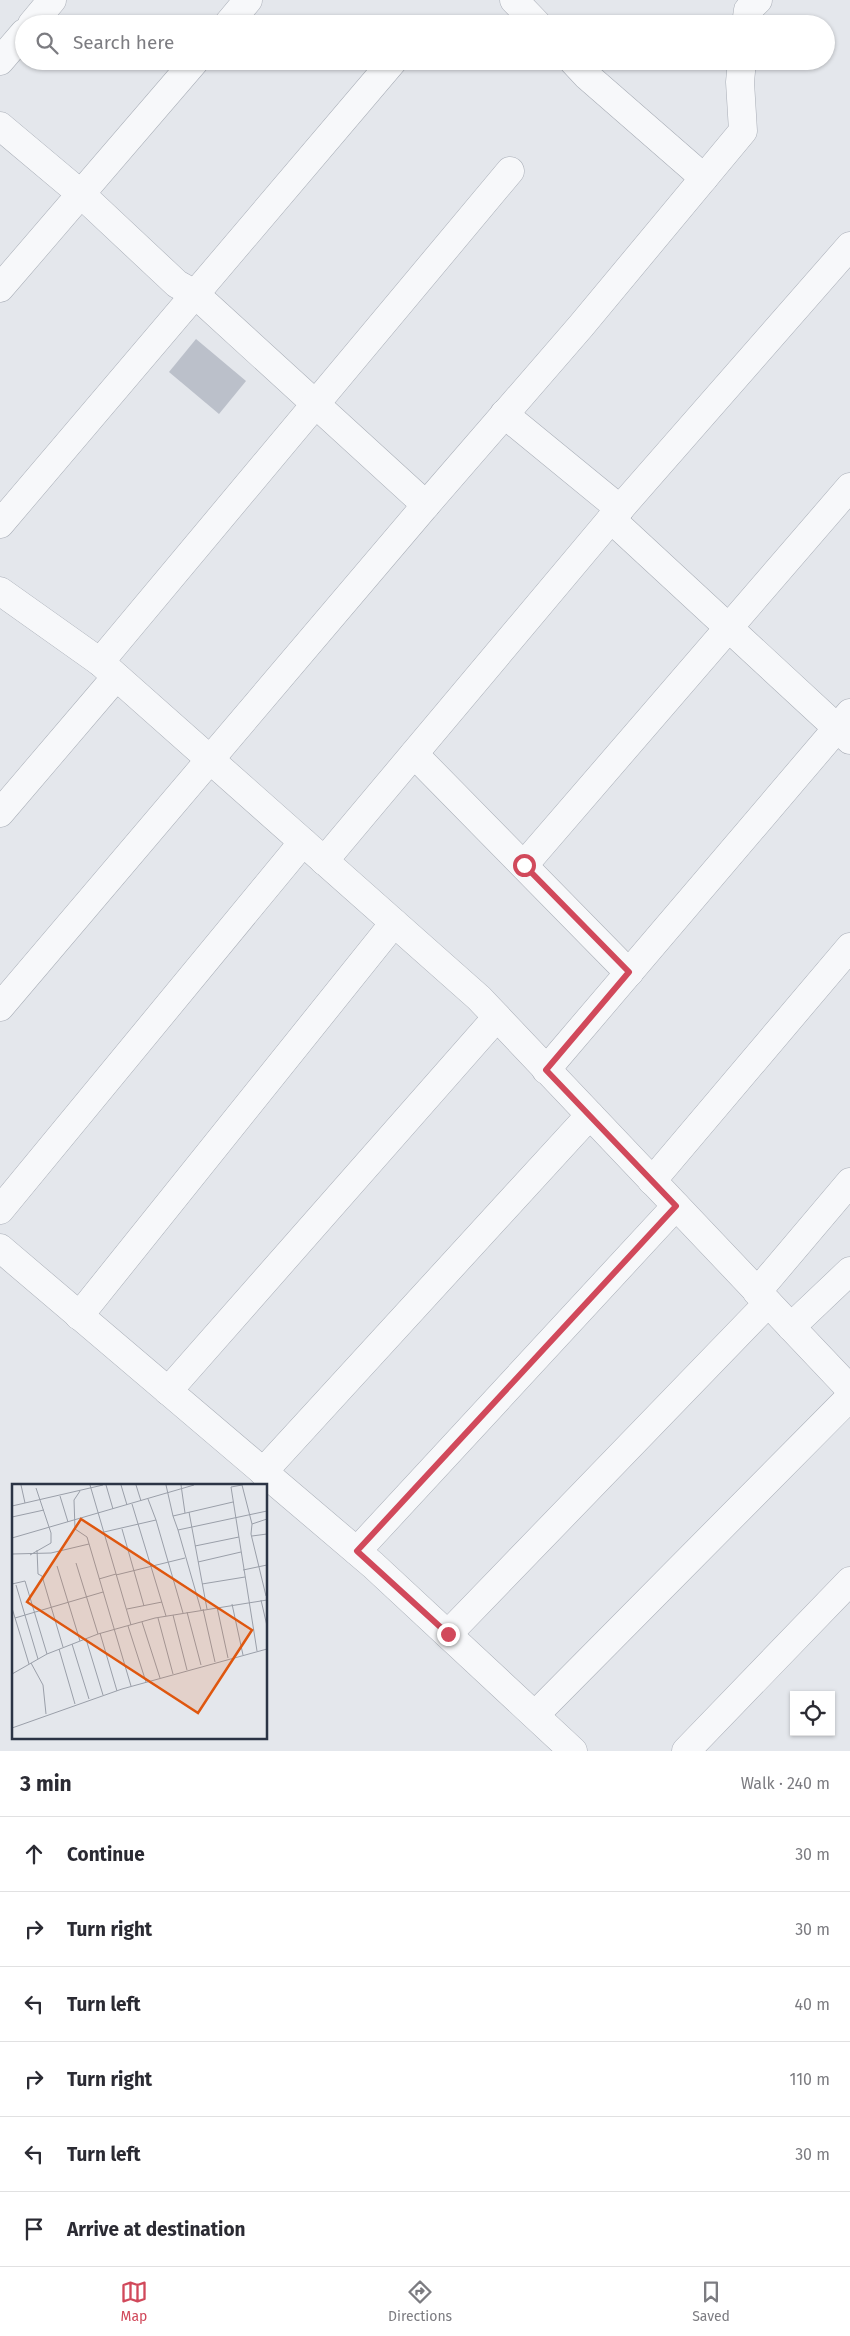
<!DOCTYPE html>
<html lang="en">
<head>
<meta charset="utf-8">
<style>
	:root { --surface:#fff; --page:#f2f2f3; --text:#2b2b33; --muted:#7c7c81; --line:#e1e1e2; --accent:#d1495b }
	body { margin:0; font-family:"Fira Sans",sans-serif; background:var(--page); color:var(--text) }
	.controls { position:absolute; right:15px; bottom:15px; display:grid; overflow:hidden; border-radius:0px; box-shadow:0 1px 4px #0004 }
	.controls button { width:45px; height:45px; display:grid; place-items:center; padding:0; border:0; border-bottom:1px solid var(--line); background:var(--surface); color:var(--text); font:25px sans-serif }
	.stop { position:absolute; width:15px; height:15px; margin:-11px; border:4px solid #d1495b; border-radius:50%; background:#fff }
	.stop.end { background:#d1495b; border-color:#fff; box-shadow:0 1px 5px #0008 }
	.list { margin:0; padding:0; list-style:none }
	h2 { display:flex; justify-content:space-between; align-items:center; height:65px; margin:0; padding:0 20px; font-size:21px }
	h2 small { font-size:16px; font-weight:400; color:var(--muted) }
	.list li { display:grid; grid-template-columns:32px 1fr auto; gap:15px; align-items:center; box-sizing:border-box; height:75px; padding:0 20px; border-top:1px solid var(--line) }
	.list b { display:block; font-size:19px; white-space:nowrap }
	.list em { font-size:16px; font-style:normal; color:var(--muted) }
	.icon { flex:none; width:28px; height:28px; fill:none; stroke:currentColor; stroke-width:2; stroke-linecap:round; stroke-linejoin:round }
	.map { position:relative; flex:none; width:850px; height:1751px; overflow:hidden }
	.search { position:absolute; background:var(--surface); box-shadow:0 1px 4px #0004; left:15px; right:15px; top:15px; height:55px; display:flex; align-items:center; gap:12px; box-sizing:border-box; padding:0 18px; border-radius:28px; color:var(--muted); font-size:19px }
	.sheet { height:515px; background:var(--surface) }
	nav { display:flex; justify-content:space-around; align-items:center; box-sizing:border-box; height:70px; border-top:1px solid var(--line); background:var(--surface); font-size:14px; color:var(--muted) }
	nav a { display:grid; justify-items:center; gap:2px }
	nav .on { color:var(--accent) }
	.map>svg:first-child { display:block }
	.building { fill:#bbc0ca }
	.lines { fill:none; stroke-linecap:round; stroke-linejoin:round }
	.minor-casing { stroke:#a9aeb7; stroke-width:29 }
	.minor { stroke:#f7f8fa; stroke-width:28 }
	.route { stroke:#d1495b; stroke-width:6 }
	.inset-road { fill:none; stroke:#9a9fa9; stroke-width:1 }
	.view { fill:#df570f; fill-opacity:0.15; stroke:#df570f; stroke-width:2.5 }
	.inset-edge { fill:none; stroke:#2b3445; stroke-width:2.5 }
</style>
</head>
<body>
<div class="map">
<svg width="850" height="1751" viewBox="0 0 850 1751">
	<rect width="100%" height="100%" fill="#e4e7ec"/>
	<polygon class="building" points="196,339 246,381 219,414 169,372"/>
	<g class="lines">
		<defs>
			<g id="minor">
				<polyline points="514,0 537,24"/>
				<polyline points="32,24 52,0"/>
				<polyline points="228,24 248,0"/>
				<polyline points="746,24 748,10 758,0"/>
				<polyline points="0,61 24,33"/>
				<polyline points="573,61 587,76 704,178"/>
				<polyline points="0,126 81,194 177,284 195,294 426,505"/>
				<polyline points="0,288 195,61"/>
				<polyline points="504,414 620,509"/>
				<polyline points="611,519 850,740"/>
				<polyline points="0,524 393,61"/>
				<polyline points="0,591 100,662 479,998 850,1389"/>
				<polyline points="100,662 510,171"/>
				<polyline points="414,754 629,973"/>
				<polyline points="0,813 116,677"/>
				<polyline points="324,861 611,519 850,246"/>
				<polyline points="524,865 850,487"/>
				<polyline points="0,1007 426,505 581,326 743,131 740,82 742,61"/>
				<polyline points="546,1070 850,713"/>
				<polyline points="652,1181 850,947"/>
				<polyline points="0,1210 303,842"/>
				<polyline points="0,1248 373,1565 573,1751"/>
				<polyline points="757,1292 850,1182"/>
				<polyline points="79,1316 394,923"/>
				<polyline points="791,1327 850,1271"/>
				<polyline points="168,1391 497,1017"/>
				<polyline points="263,1472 590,1115"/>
				<polyline points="357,1551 676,1206"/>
				<polyline points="448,1634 768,1303"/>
				<polyline points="535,1715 850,1397"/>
				<polyline points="686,1751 850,1581"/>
			</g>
		</defs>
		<use href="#minor" class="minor-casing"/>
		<use href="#minor" class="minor"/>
	</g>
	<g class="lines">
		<polyline class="route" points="448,1634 357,1551 676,1206 546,1070 629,972 524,865"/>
	</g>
	<g transform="translate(12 1484)">
		<rect width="255" height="255" fill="#e4e7ec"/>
		<path class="inset-road" d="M9 1 13 19M78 1 119 141M94 1 101 25M109 1 115 21M124 1 129 17M154 1 161 32M169 1 173 29M68 7 62 16 63 45 75 53 119 202M48 12 56 38M120 20 154 132M0 22 91 1M177 28 195 125M0 33 32 26M144 36 171 129M240 40 239 50 254 112M110 45 132 122M166 46 161 32 221 18M92 48 144 36 136 15M240 52 255 50M0 54 182 1M183 62 227 53M25 66 26 90 30 92 51 163M0 70 39 69 77 60M18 71 39 59V49L24 4M186 78 229 68M64 79 86 150M45 82 68 157M231 86 255 81M104 91 173 74M87 95 104 90M0 100 13 97 35 170M190 100 233 93M4 101 26 175M249 116 255 142M220 120 231 171M205 123 216 174M0 124 17 180M115 125 150 118M191 125 203 178M189 126 166 46 255 27M175 128 189 181M161 131 175 186M3 134 91 108M146 134 161 190M130 138 148 194M116 142 134 198M88 149 105 207M74 155 91 211M60 160 77 215M47 165 63 220M245 167 219 3 230 1 240 40 255 35M19 179 31 201 34 230M0 190 35 170 86 150 143 134 255 116M0 244 110 205 255 165"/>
		<path class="view" d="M69 35 240 146 186 229 15 118Z"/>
		<rect width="255" height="255" class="inset-edge"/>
	</g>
</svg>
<div class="controls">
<button><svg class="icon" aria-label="locate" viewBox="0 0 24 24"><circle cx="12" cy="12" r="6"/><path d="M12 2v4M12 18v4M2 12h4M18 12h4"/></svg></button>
</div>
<div class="stop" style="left:524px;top:865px"></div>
<div class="stop end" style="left:448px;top:1634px"></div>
<div class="search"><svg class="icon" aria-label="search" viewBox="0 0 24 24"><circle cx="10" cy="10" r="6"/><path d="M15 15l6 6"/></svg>Search here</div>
</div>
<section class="sheet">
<h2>3 min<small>Walk · 240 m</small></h2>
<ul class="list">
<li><svg class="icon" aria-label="ahead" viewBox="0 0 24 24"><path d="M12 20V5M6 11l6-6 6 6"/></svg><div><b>Continue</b></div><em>30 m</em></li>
<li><svg class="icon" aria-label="right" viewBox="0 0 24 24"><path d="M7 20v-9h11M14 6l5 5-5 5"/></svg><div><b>Turn right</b></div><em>30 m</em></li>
<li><svg class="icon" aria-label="left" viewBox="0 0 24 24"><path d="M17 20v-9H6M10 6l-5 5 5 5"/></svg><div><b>Turn left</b></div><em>40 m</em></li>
<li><svg class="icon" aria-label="right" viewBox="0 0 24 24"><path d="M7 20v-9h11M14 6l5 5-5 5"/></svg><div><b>Turn right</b></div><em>110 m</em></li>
<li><svg class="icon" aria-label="left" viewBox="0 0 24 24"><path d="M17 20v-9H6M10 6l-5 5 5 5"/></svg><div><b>Turn left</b></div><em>30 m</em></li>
<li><svg class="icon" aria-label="arrive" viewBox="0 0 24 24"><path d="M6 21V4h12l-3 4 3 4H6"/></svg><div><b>Arrive at destination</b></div></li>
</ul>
</section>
<nav>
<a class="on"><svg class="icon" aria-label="map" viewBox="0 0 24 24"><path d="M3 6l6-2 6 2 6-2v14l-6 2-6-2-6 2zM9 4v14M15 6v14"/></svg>Map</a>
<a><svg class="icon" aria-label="directions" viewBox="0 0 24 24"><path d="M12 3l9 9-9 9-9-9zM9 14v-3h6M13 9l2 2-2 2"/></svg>Directions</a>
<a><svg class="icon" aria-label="saved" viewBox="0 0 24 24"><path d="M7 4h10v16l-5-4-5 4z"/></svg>Saved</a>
</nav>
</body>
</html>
